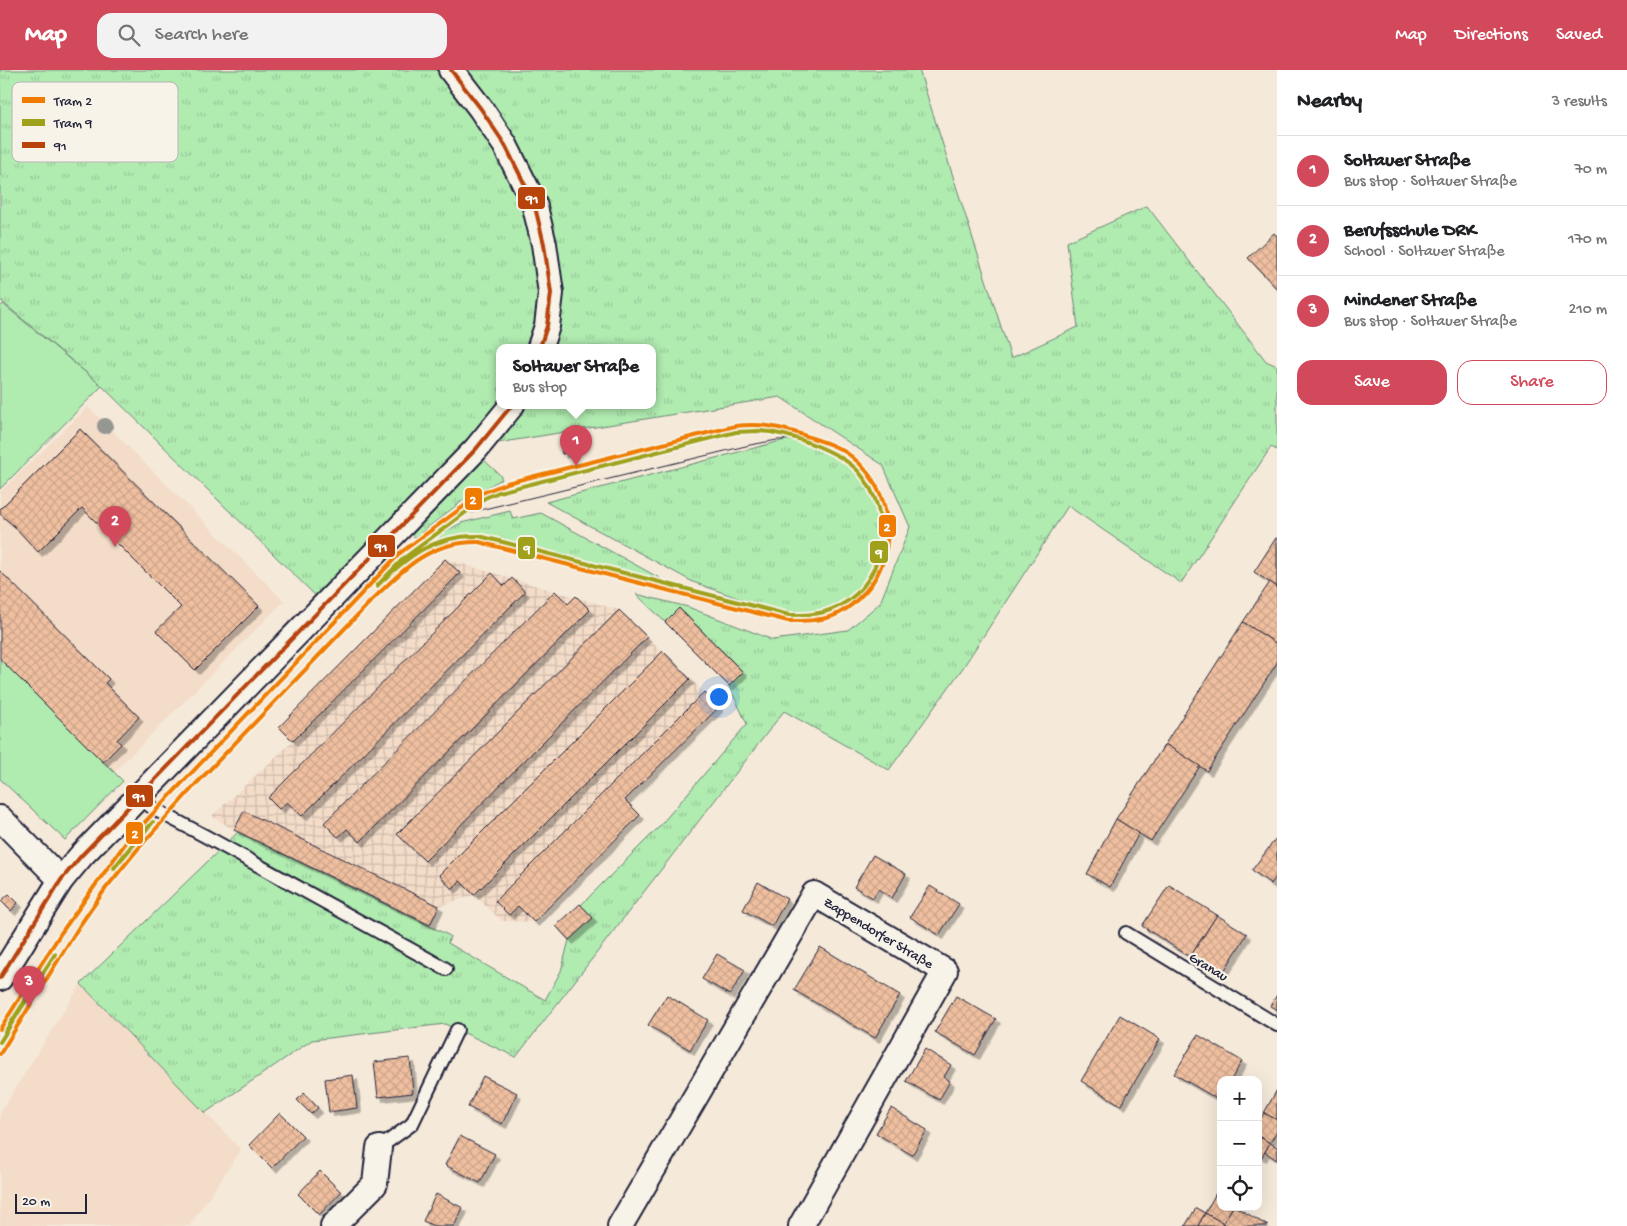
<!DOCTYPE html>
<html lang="en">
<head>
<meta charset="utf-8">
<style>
	:root { --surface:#fff; --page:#f2f2f2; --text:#202124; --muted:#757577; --line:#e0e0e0; --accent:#d1495b }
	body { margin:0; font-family:"Gochi Hand",sans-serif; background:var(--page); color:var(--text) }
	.controls { position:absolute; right:15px; bottom:15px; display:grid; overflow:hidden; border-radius:10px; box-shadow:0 5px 20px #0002 }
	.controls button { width:45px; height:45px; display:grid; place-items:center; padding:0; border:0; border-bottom:1px solid var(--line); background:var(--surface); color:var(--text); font:25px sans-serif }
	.scale { position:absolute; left:15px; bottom:12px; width:72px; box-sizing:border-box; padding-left:5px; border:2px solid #22223b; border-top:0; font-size:14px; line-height:18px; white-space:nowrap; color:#22223b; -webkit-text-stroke:4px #f7f3e8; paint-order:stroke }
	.you { position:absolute; left:718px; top:626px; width:18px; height:18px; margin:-12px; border:4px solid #fff; border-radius:50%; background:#1a73e8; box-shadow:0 0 0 8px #1a73e833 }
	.badge { display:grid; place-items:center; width:32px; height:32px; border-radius:50%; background:var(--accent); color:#fff; font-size:16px; font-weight:700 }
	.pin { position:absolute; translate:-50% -41px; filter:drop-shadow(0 1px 2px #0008) }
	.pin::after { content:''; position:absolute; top:26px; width:18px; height:15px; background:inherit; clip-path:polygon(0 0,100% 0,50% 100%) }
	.popup { position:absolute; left:496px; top:274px; width:160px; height:65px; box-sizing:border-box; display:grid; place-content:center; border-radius:10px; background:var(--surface); filter:drop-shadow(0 1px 4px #0005); font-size:16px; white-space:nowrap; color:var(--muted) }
	.popup b { font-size:19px; color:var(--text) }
	.popup::after { content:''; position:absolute; left:50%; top:100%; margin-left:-10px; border:10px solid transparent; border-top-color:var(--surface) }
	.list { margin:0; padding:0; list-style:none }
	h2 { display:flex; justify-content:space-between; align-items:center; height:65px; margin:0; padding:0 20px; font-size:21px }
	h2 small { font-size:16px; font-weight:400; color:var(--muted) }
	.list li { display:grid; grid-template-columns:32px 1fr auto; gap:15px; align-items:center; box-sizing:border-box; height:70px; padding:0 20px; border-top:1px solid var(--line) }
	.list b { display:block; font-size:19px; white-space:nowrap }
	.list p { margin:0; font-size:16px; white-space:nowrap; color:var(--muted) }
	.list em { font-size:16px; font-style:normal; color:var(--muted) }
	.actions { display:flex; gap:10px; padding:15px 20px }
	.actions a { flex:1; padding:11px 0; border:1px solid var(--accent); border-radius:15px; text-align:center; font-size:18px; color:var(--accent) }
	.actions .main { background:var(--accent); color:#fff }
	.icon { flex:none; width:28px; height:28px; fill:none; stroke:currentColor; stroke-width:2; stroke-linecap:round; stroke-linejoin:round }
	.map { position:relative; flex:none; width:1277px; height:1156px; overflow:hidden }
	header { display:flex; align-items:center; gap:30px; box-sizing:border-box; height:70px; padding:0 25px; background:var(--accent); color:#fff }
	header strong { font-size:24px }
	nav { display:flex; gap:28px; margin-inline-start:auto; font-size:18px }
	.search { width:350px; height:45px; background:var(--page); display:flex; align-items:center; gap:12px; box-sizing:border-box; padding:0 18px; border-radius:15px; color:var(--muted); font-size:19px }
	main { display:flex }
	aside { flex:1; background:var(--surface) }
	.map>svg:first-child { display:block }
	.built { fill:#f3dcc8 }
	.industrial { fill:url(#industrial-grid) }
	.grass { fill:url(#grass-tufts); stroke:#698676; fill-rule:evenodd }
	.park { fill:#b0ebb0; stroke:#698676 }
	.building { fill:url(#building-cross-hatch); stroke:#22223b; filter:url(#shadow) }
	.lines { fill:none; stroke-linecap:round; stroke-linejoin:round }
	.service-casing { stroke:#22223b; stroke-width:16 }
	.minor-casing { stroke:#22223b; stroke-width:28 }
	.service { stroke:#f7f3e8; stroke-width:12 }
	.minor { stroke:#f7f3e8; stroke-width:24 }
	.tram { stroke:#22223b; stroke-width:1 }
	.bus-1-casing { stroke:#f7f3e8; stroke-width:8 }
	.bus-1 { stroke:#b8430b; stroke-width:4 }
	.tram-1-casing { stroke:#f7f3e8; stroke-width:8 }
	.tram-2-casing { stroke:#f7f3e8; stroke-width:8 }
	.tram-1 { stroke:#ef7c00; stroke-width:4 }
	.tram-2 { stroke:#9fa11b; stroke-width:4 }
	.tree { fill:#959792 }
	.labels { text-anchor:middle; stroke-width:4.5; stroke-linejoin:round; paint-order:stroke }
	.street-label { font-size:14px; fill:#22223b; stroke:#f7f3e8 }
	.key { fill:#f7f3e8; stroke:#b7b4b4; stroke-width:1 }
	.key-label { font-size:14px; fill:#22223b }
	.line-badge { stroke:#f7f3e8; stroke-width:2 }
	.badge-label { font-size:14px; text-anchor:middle; font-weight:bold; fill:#fff }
</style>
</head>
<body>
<header>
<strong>Map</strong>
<div class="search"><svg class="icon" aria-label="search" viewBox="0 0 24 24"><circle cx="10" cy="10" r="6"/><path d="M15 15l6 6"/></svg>Search here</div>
<nav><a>Map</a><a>Directions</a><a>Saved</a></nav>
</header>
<main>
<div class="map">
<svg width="1277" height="1156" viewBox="0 0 1277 1156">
	<defs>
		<pattern id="industrial-grid" width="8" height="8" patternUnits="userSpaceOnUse" patternTransform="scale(1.25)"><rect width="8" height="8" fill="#f3dcc8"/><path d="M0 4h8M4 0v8" fill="none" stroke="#d0bcad"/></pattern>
		<pattern id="grass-tufts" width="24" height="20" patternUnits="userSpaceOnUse" patternTransform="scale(1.25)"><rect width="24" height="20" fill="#b0ebb0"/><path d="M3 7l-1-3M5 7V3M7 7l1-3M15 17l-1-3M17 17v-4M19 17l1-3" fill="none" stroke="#97c998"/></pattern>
		<pattern id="building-cross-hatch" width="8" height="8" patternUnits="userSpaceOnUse" patternTransform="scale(1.25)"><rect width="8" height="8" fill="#efbf9f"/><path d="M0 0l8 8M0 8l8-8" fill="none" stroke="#cda48a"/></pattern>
		<filter id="shadow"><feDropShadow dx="4.5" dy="4.5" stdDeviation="0" flood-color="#0004"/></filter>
	</defs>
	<rect width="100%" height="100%" fill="#f5e9d9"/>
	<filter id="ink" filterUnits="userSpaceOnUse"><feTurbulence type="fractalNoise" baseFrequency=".02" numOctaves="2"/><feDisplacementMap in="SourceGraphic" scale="10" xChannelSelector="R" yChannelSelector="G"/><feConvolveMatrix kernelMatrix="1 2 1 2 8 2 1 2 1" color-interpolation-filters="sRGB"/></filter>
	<g filter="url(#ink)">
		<g class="built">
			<polygon points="88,337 284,531 114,702 0,589 0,422"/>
			<polygon points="81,914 241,1080 189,1156 0,1156 0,1043"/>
		</g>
		<polygon class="industrial" points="445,489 619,540 719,637 626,730 640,745 534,852 502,851 474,825 439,836 430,855 234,760 212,746 293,671 279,657"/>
		<g class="grass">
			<path d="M0 0H919L1011 288 1078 257 1067 172 1147 136 1266 291 1277 296V380L1271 377 1181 513 1068 436 962 599 889 700 784 641 516 987 445 954 312 970 205 1043 81 914 238 762 450 866 448 873 545 930 561 901 569 870 593 848 581 835 658 758 747 654 729 616 743 602 679 539 665 552 636 524 688 537 773 570 848 560 880 533 910 457 883 395 780 327 479 376 325 535 102 316 0 230ZM500 277H652V335H500Z"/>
			<polygon points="785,370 812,372 836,384 861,402 878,428 884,459 877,490 861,517 837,536 808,545 777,542 693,512 546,432"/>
			<polygon points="484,390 500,405 502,409 465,429 415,467 412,465"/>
			<polygon points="510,441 513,449 541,443 674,516 481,467 445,469 423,479 420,475 461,453"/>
		</g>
		<g class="park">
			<polygon points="3,234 102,316 0,419 0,237"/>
			<polygon points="0,589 123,711 65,770 0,709"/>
		</g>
		<g class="building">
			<polygon points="1274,163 1277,166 1277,219 1248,188"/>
			<polygon points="80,359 259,536 195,600 156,561 181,537 82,438 38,482 14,456 0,444 0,439"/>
			<polygon points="573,372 574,381 562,384 561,374"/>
			<polygon points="1276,468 1277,468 1277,517 1254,502"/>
			<polygon points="445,489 460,503 293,671 279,657"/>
			<polygon points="0,501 109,609 105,613 139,647 117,670 121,674 103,692 0,589"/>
			<polygon points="492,503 504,516 512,508 525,522 302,746 287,732 279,739 268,728"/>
			<polygon points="1270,512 1277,517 1277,574 1243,552"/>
			<polygon points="555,521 568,534 576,526 590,540 360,772 347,759 338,767 324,753"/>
			<polygon points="679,538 743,602 729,616 665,552"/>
			<polygon points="619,540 647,567 425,791 397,764"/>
			<polygon points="1243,552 1277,574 1277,593 1207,701 1165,674"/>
			<polygon points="663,581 690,609 474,825 460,811 452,819 439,805"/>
			<polygon points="704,622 719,637 625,730 640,745 534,852 518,836 509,845 495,831"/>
			<polygon points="1165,674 1200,696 1151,771 1116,749"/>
			<polygon points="244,741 439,836 430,855 234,760"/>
			<polygon points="1116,749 1139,763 1110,817 1087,804"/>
			<polygon points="1277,767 1277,805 1271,814 1252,800"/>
			<polygon points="873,785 906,804 892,828 878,819 873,828 854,817"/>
			<polygon points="758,812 787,829 772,856 743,840"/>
			<polygon points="1169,815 1217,845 1190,887 1142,856"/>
			<polygon points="930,816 959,834 939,865 910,847"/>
			<polygon points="9,824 18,833 11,841 1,831"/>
			<polygon points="580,834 593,848 569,870 556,856"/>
			<polygon points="1217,845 1247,864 1221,906 1190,887"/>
			<polygon points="820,877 900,925 875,968 794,920"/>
			<polygon points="717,884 745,900 730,925 702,909"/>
			<polygon points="667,925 708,950 690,980 648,955"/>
			<polygon points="1277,925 1277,940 1270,936"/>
			<polygon points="956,926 996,949 975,985 935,962"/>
			<polygon points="1120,945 1160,969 1121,1035 1081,1011"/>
			<polygon points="1198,965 1242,991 1231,1010 1221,1010 1221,1027 1219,1030 1174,1004"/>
			<polygon points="925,979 951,995 944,1007 950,1011 939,1030 906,1011"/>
			<polygon points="410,988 413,1023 378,1027 374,992"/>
			<polygon points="353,1005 357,1038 329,1042 325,1009"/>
			<polygon points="483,1006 517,1023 502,1054 468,1037"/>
			<polygon points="1277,1020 1277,1050 1264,1043"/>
			<polygon points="304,1023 318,1038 311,1044 297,1030"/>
			<polygon points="891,1038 927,1060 912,1085 876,1063"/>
			<polygon points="280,1043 303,1066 272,1098 249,1075"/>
			<polygon points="1264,1043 1277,1050 1277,1061 1270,1073 1258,1066 1258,1052"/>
			<polygon points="460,1066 495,1084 480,1113 445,1095"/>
			<polygon points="1258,1066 1270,1073 1262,1087 1258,1085"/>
			<polygon points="1270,1073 1277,1077 1277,1090 1265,1082"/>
			<polygon points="320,1101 341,1122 319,1145 298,1124"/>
			<polygon points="1221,1116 1221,1128 1215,1125"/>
			<polygon points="436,1124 463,1138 454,1156 434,1156 423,1151"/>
			<polygon points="1215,1125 1221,1128 1221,1137 1233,1137 1223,1153 1205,1143"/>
			<polygon points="1233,1137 1236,1137 1268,1156 1228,1156 1223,1153"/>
			<polygon points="1196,1138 1205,1143 1198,1156 1185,1156"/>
			<polygon points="1205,1143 1223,1153 1221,1156 1198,1156"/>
		</g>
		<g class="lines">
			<defs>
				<g id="service">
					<polyline points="139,728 156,740 205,766 446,899"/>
					<polyline points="1126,863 1277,955"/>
					<polyline points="379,1078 412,1054 457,960"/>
				</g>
				<g id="minor">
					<polyline points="451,0 481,39 505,75 534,133 544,174 551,223 547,256 540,277"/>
					<polyline points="0,748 61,810"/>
					<polyline points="0,908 61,810 81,786 476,379 512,335"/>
					<polyline points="333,1156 375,1114 379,1078"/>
					<polyline points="620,1156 814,824 945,901 801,1156"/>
				</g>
			</defs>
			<use href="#service" class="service-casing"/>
			<use href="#minor" class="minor-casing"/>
			<use href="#service" class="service"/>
			<use href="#minor" class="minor"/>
			<polyline class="tram" points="425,464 451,450 476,441 750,375 777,370 799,369 827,373"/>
			<defs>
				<g id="bus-1">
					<polyline points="451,0 481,39 505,75 534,133 544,174 551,223 547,256 540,277"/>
					<polyline points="0,908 61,810 81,786 476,379 512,335"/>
				</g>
			</defs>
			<use href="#bus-1" class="bus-1-casing"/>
			<use href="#bus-1" class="bus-1"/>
			<defs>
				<path id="tram-1" d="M0 959 61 863 127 771 400 483 482 423 507 413 735 356C762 353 781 357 806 366 821 371 838 376 851 386 896 421 901 491 858 529 851 536 843 542 833 546 819 551 803 551 788 551L479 472C429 471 404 499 371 531L195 715 137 780 106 818 80 855 0 984"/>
				<g id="tram-2">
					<path d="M758 361C787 362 840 381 859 402 896 445 887 519 830 540 817 545 803 545 789 545L479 466C434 465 408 486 377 516L404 488 485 428 499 422 736 362Z"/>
					<polygon points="153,752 114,798 132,775"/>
					<polyline points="0,972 55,884 5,962"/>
				</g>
			</defs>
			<use href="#tram-1" class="tram-1-casing"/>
			<use href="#tram-2" class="tram-2-casing"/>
			<use href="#tram-1" class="tram-1"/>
			<use href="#tram-2" class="tram-2"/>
		</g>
		<circle class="tree" cx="105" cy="356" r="8"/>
	</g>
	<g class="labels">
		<g class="street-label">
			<text transform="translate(879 862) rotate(31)" y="5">Zappendorfer Straße</text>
			<text transform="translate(1209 896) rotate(31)" y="5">Granau</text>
		</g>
	</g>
	<rect x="12" y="12" width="166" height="80" rx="8" class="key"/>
	<rect x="22" y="27" width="23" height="6" fill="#ef7c00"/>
	<rect x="22" y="49" width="23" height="7" fill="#9fa11b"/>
	<rect x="22" y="72" width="23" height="6" fill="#b8430b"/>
	<g class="key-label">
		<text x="54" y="35">Tram 2</text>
		<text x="54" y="57">Tram 9</text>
		<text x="54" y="80">91</text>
	</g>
	<g class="line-badge">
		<rect x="517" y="116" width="29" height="24" rx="5" fill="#b8430b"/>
		<rect x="464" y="417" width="19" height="24" rx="5" fill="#ef7c00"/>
		<rect x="878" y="444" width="19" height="24" rx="5" fill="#ef7c00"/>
		<rect x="367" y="464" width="29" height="24" rx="5" fill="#b8430b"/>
		<rect x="517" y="466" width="19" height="24" rx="5" fill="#9fa11b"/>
		<rect x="869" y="470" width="20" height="24" rx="5" fill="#9fa11b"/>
		<rect x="125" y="714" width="29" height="24" rx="5" fill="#b8430b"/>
		<rect x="125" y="751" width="19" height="24" rx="5" fill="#ef7c00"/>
	</g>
	<g class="badge-label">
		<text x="532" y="133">91</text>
		<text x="473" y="434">2</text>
		<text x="887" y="461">2</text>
		<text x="381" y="481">91</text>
		<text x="527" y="483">9</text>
		<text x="879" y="487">9</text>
		<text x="139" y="731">91</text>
		<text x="135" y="768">2</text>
	</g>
</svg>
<div class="controls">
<button>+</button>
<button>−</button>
<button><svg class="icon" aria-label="locate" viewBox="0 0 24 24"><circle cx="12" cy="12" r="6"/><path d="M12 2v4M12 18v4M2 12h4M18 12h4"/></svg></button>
</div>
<div class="scale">20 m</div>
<div class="you"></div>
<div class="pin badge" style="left:576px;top:396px">1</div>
<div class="popup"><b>Soltauer Straße</b>Bus stop</div>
<div class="pin badge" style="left:115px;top:477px">2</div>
<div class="pin badge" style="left:29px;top:937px">3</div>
</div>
<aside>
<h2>Nearby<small>3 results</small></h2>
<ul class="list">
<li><span class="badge">1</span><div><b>Soltauer Straße</b><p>Bus stop · Soltauer Straße</p></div><em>70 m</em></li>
<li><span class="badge">2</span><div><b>Berufsschule DRK</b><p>School · Soltauer Straße</p></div><em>170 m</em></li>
<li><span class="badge">3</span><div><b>Mindener Straße</b><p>Bus stop · Soltauer Straße</p></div><em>210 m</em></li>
</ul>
<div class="actions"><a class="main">Save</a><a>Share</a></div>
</aside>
</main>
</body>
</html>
